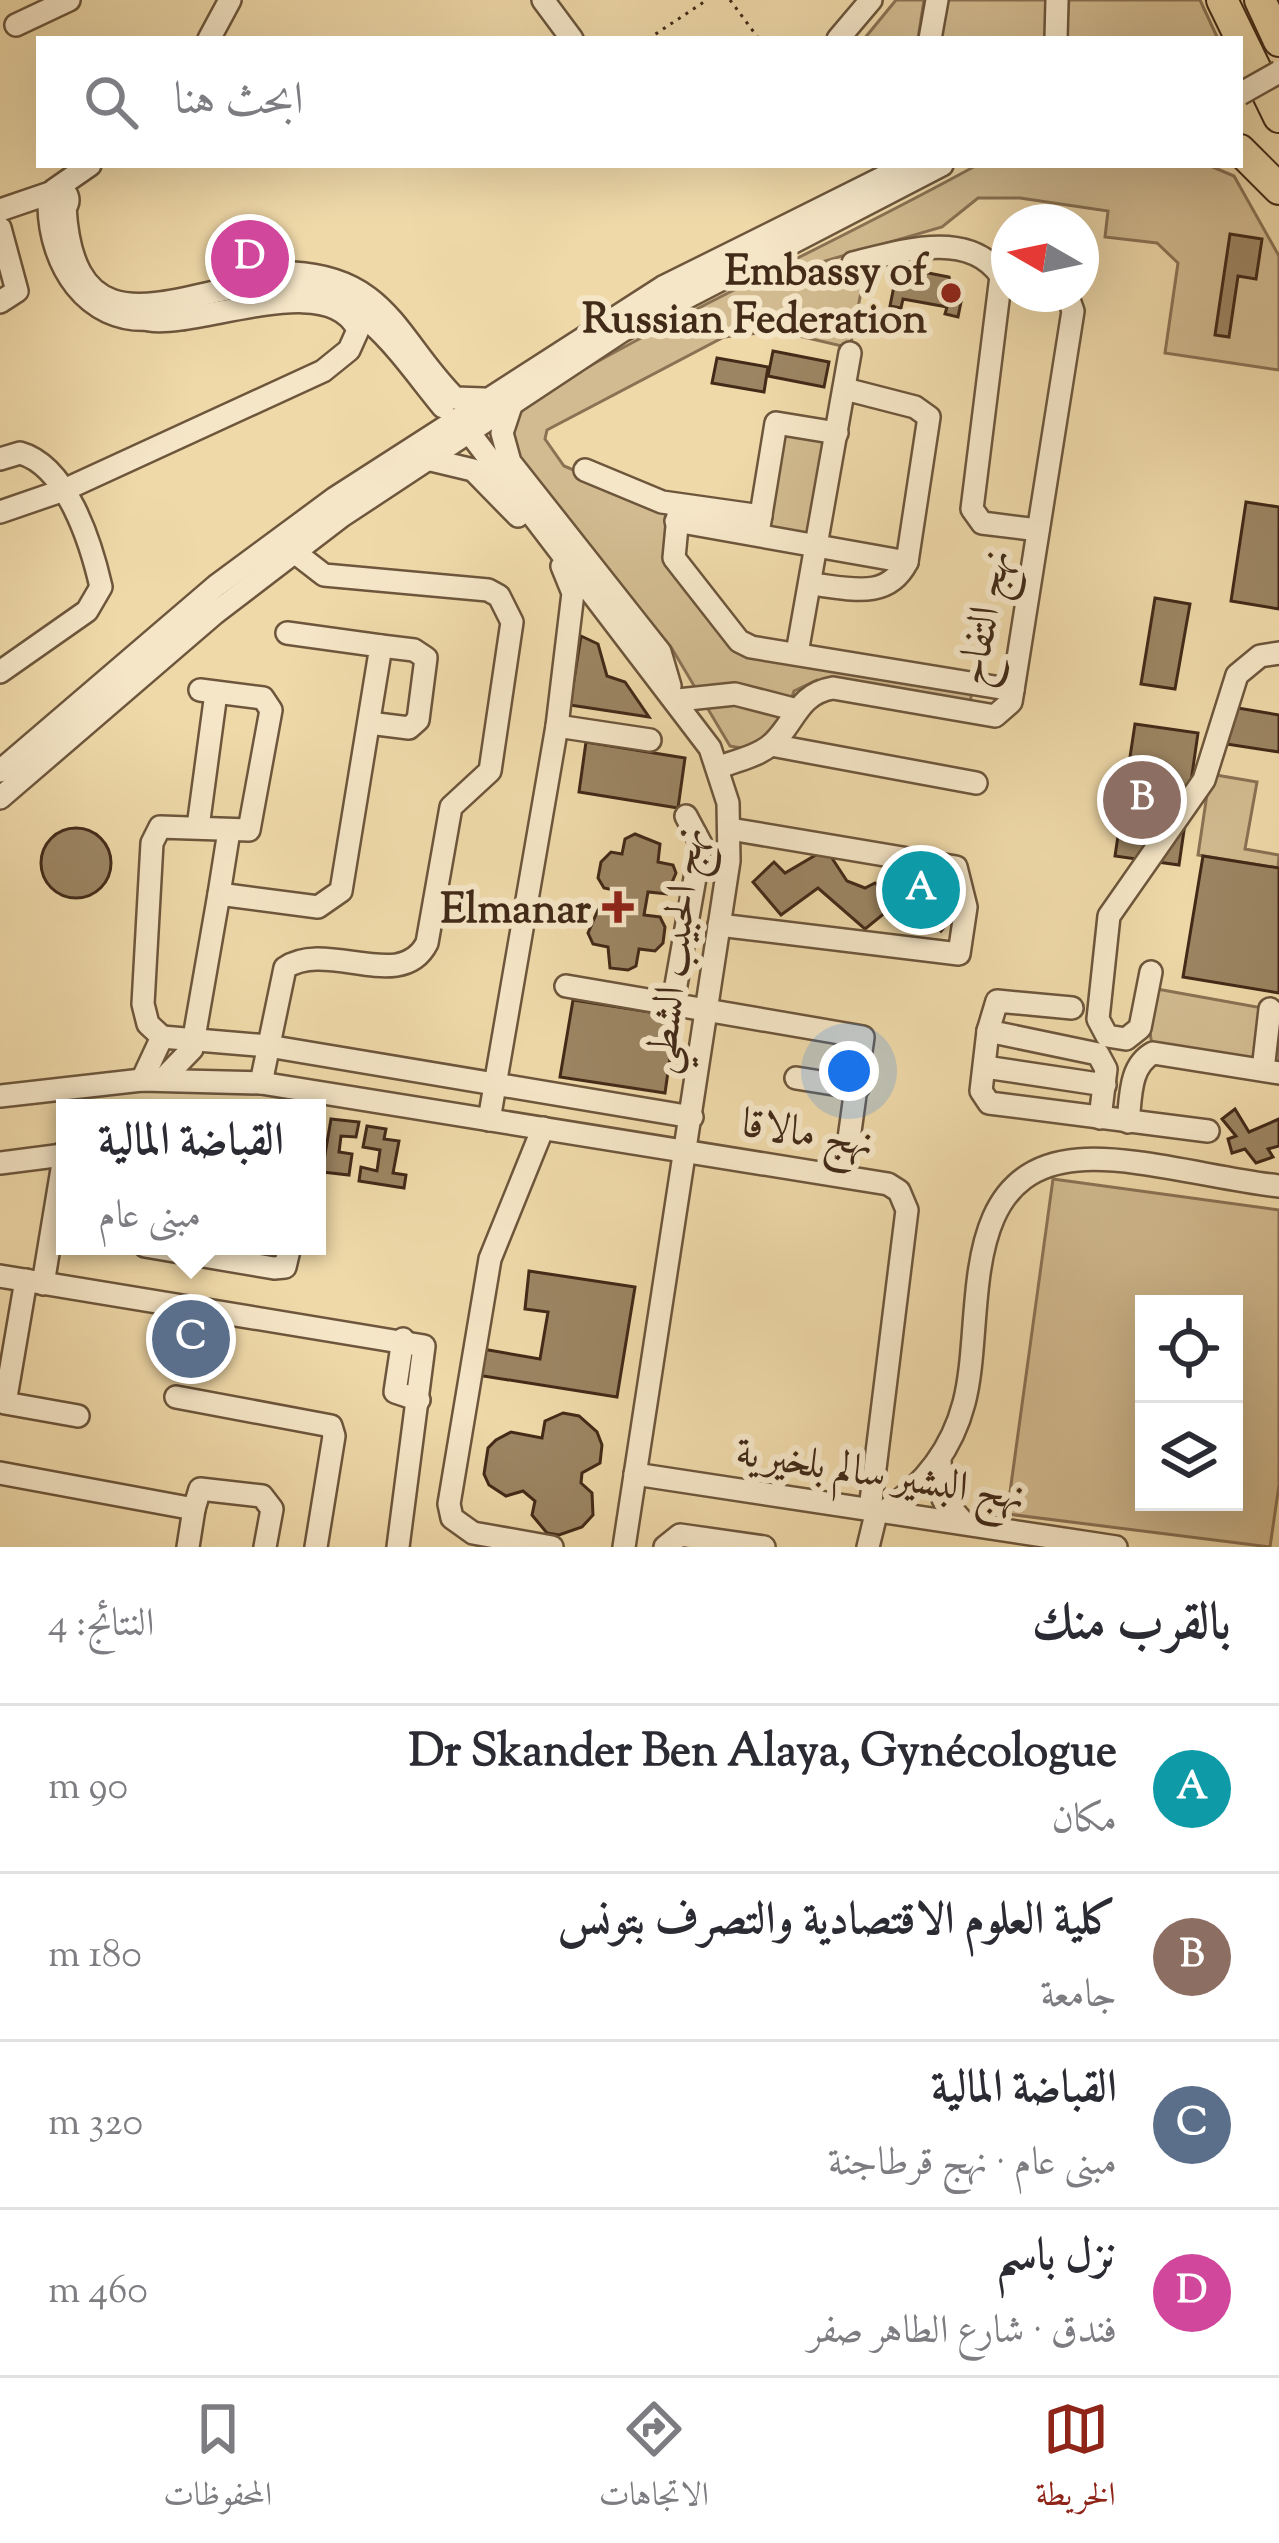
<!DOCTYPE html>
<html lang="ar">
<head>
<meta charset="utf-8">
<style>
	:root { --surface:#fff; --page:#f2f2f3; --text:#2b2b33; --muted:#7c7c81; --line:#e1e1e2; --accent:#8f2418 }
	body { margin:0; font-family:"Sorts Mill Goudy",Amiri,serif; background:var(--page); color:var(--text); direction:rtl }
	.controls { position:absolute; right:36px; bottom:36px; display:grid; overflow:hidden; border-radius:0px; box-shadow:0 12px 48px #0002 }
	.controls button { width:108px; height:108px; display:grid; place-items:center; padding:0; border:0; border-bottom:3px solid var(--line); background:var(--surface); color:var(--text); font:60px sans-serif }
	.compass { position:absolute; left:991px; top:204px; width:108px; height:108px; border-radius:50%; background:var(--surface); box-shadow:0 12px 48px #0002; rotate:279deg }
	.you { position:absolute; left:849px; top:1071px; width:42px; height:42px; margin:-30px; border:9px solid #fff; border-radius:50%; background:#1a73e8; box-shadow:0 0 0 18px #1a73e833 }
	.badge { display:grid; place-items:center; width:78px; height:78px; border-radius:50%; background:var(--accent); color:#fff; font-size:39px; font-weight:700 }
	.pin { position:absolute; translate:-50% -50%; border:6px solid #fff; box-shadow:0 3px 12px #0006 }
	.popup { position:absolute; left:56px; top:1099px; width:270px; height:156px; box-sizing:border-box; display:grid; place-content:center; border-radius:0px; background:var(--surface); filter:drop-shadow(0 3px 9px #0005); font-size:39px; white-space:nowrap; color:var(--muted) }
	.popup b { font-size:45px; color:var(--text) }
	.popup::after { content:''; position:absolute; left:50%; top:100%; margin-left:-24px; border:24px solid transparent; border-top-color:var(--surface) }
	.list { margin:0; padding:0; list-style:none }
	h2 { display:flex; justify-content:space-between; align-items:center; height:156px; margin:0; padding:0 48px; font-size:51px }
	h2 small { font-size:39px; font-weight:400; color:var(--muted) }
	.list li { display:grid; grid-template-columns:78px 1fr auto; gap:36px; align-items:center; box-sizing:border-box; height:168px; padding:0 48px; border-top:3px solid var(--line) }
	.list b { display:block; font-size:45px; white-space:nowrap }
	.list p { margin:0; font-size:39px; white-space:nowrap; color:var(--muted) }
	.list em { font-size:39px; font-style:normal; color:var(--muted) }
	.icon { flex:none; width:66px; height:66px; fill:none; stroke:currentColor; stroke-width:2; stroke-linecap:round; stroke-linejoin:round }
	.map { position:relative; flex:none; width:1279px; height:1547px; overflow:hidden; direction:ltr }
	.search { position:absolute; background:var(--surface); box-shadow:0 12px 48px #0002; left:36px; right:36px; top:36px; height:132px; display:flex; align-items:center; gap:30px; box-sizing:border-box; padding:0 42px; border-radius:0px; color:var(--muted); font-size:45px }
	.sheet { height:828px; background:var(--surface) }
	nav { display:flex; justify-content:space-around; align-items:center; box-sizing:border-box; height:168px; border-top:3px solid var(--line); background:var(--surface); font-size:33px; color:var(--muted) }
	nav a { display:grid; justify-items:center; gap:6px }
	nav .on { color:var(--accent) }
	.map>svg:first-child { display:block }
	.green { fill:#d2bb90; stroke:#8a7254; stroke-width:3; fill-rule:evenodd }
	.building { fill:#9c8563; stroke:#422a18; stroke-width:3 }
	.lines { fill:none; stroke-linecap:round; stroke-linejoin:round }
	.minor-casing { stroke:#6d563c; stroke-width:26 }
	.highway-casing { stroke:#422a18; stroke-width:34 }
	.path { stroke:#422a18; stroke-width:3; stroke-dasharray:3 6; stroke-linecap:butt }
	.minor { stroke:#f5e6c7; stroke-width:21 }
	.highway { stroke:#efd9a9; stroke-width:30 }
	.minor-bridge-casing { stroke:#6d563c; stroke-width:26; stroke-linecap:butt }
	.minor-bridge { stroke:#f5e6c7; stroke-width:21 }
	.poi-dot { fill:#8f2418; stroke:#f5e6c7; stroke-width:4.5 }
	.labels { text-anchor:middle; stroke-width:12; stroke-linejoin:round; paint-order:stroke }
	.poi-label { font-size:42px; font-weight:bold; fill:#422a18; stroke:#f5e6c7; text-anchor:end }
	.street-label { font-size:42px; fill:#422a18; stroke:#f5e6c7 }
</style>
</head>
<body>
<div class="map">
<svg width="1279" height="1547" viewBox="0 0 1279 1547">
	<rect width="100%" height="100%" fill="#efd9a9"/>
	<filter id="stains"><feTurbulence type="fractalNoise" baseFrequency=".00167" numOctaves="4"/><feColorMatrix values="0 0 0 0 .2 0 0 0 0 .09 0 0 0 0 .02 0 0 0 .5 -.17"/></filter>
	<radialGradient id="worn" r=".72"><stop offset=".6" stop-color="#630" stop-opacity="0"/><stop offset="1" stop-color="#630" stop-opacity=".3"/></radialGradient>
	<g class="green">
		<polygon points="896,0 924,0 918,39 864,39"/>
		<polygon points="946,0 1047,0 1047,39 940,39"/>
		<polygon points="1069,0 1200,0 1218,39 1066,39"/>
		<path d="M977 165H1208L1234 176 1279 256V370L1165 353 1178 263 1157 243 1105 237 1108 211 1020 198H978L942 227 825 261 827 271 863 282 850 348 778 331 724 337 547 430 545 439 564 466 673 512 667 557 735 647 973 687 969 707 817 680 794 691C784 723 768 756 730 746L671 647 511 452 518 408C666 317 825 249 977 165Z"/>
		<polygon points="783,432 828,440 811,537 767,530"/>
		<polygon points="1210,774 1257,782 1245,849 1279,855 1278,868 1198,855"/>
		<polygon points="1157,989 1279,1011 1279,1071 1153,1053 1146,1004"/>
		<path d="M1053 1179 1279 1210V1485L1270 1547 1007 1514ZM1144 1304H1234V1502H1144Z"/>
	</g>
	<g class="building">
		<polygon points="1230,234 1262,239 1256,279 1238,276 1229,337 1215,335"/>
		<polygon points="913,270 949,277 954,295 962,297 958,317 945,314 947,307 903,299 901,308 890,306 895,281 905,283"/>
		<polygon points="773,351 829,362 824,387 768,376"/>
		<polygon points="717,358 768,367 764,392 712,383"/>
		<polygon points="1246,502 1279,507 1279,609 1231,601"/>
		<polygon points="1155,598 1190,604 1175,689 1141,684"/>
		<polygon points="581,636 598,644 607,676 625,682 649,717 570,705"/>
		<polygon points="1226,706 1279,715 1279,752 1220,743"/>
		<polygon points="1135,724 1198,733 1179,865 1115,856"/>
		<polygon points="586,742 685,758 678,808 579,792"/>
		<circle cx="76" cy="863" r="35"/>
		<polygon points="635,834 660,844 658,862 673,865 676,873 667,894 648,892 644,915 660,917 665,927 663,943 655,951 639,949 636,966 628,970 610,968 608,947 593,944 588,933 598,910 610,913 614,890 604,888 598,878 601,862 611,852 622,854 625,839"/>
		<polygon points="826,849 847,881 865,888 875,883 885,891 894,888 913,869 949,870 960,909 941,931 918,909 903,920 892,907 865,929 818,888 781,915 753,882 774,862 785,873"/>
		<polygon points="1203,856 1279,868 1279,993 1183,977"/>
		<polygon points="573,1000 676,1016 665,1093 560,1077"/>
		<polygon points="1235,1109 1249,1132 1279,1119 1279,1146 1268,1149 1273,1157 1256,1163 1245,1149 1232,1153 1228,1139 1236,1136 1222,1119"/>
		<polygon points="331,1119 359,1122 356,1137 341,1136 339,1152 352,1154 349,1175 322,1172"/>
		<polygon points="367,1126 386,1129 384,1139 399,1141 393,1173 406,1175 404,1188 359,1181 361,1167 377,1171 380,1150 363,1147"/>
		<polygon points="529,1271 635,1287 617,1397 471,1374 477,1348 540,1359 548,1312 525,1309"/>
		<polygon points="563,1413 579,1416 597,1432 602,1445 600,1463 582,1473 581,1483 592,1493 593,1515 582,1527 559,1535 547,1533 532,1515 535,1501 523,1491 506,1496 489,1485 484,1474 488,1448 496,1440 511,1432 542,1438 545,1421"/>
	</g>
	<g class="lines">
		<defs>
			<g id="minor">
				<polyline points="543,0 572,39"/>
				<polyline points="16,25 69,0"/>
				<polyline points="209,39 230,0"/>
				<polyline points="838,39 871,0"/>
				<polyline points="930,39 937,0"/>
				<polyline points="1056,39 1057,0"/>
				<circle cx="58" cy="200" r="10"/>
				<polyline points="54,190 90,165"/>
				<path d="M49 206C50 264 86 324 151 319"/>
				<path d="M65 207C75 380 212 266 299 285 368 300 401 356 443 407"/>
				<polyline points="0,210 50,193"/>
				<polyline points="0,228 17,291 0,302"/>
				<path d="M853 263C898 252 969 228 1001 276L972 509 982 523 1038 530"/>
				<path d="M293 273C388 278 398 341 455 398L484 399"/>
				<polyline points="512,403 502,433 510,462 660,652 670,686"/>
				<polyline points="475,440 710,748 728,803 729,861 624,1547"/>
				<path d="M0 459 20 453C67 466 91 543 101 587L87 611 0 672"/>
				<polyline points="427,459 473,470 518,516"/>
				<polyline points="585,470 662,502 761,516"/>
				<polyline points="679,505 674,558 739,641 751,647 1013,690"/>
				<path d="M0 512 64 490 323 371 349 350 358 330C330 268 198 328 149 320"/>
				<polyline points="676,521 907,562"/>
				<polyline points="759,527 776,423 837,433"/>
				<path d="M811 584C849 588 887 601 907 562L929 417 915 407 845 389"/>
				<polyline points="797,653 850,353"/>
				<polyline points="678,700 735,694 797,710"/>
				<polyline points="369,723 409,728 418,720 426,658 414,650 381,646"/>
				<polyline points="557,726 650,740"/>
				<polyline points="771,745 976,783"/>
				<path d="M719 767C736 761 758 756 772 744 796 722 797 694 833 688L995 716 1011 702 1013 690 1073 311 1067 294"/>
				<polyline points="0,771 216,586 335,498 663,287 908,165"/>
				<polyline points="0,798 214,614 342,516 622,331 942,165"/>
				<polyline points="198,827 216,693"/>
				<polyline points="219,894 229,831"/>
				<polyline points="719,925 959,954 966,907 956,867 730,829"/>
				<polyline points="1151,972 1140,1028 1126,1039 1107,1036 1098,1019 1109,916 1204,780 1237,675 1260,656 1279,653"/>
				<polyline points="566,986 863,1037 844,1175"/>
				<polyline points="673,1002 701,844 686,816"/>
				<polyline points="1072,1008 997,1001 988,1031 1098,1054 1106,1069 1100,1118"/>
				<polyline points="988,1031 981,1091 989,1103 1208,1131"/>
				<polyline points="162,1037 268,1046 692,1117"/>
				<polyline points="162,1037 148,1024 143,1004 152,843 160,827 249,830 271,710 263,698 200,690"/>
				<polyline points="985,1067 1105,1085"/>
				<polyline points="1263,1070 1270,1009"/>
				<polyline points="796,1078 858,1088"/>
				<polyline points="163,1079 192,1049 219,894 318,907 341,891 381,646 287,633"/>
				<polyline points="142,1080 162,1037"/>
				<path d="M261 1083 285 968C327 939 401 994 427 943L451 807 490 771 512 622 499 596 488 590 324 575 293 551"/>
				<polyline points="0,1096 142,1080 261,1083 888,1184 899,1191 907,1210 870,1509"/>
				<polyline points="489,1120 557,726 573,593 562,566"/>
				<path d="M1128 1122C1131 1097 1129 1066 1153 1053L1279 1073"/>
				<polyline points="543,1128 490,1259 449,1504 452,1518 473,1533 552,1547"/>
				<polyline points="0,1163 63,1155"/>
				<polyline points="145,1246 274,1268 285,1267 290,1246"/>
				<polyline points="0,1276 424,1346 398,1547"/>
				<polyline points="26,1280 5,1403 78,1416"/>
				<polyline points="43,1284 65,1151"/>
				<polyline points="403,1339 395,1392 419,1400"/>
				<polyline points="176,1397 331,1426 334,1436 316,1547"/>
				<polyline points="940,1461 943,1499 964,1523"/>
				<polyline points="0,1473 194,1509 188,1547"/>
				<polyline points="635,1474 1116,1547"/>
				<polyline points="194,1509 200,1489 262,1496 272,1509 265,1547"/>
				<path d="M885 1511C924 1485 952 1449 964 1403 986 1320 953 1170 1078 1160 1133 1155 1220 1180 1279 1186"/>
				<polyline points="665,1547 680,1535 764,1547"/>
				<polyline points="868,1547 877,1510"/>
			</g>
			<g id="highway">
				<polyline points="1222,0 1279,117"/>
				<polyline points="1260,0 1279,41"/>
				<polyline points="1240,150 1279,189"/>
			</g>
		</defs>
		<use href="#minor" class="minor-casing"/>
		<use href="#highway" class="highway-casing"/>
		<g class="path">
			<polyline points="730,0 759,39"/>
			<polyline points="648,39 707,0"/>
		</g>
		<use href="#minor" class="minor"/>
		<use href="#highway" class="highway"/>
		<defs>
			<polyline id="minor-bridge" points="1240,94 1279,72"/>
		</defs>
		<use href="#minor-bridge" class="minor-bridge-casing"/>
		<use href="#minor-bridge" class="minor-bridge"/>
	</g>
	<g class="poi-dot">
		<circle cx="951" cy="293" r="12"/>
		<path d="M612 889h12v12h12v12h-12v12h-12v-12h-12v-12h12z"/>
	</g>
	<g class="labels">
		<g class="poi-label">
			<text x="927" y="284">Embassy of<tspan x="927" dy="48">Russian Federation</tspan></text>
			<text x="591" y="922">Elmanar</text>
		</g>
		<g class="street-label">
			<text transform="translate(982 617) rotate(-79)" y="15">نهج التفاح</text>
			<text transform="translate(673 950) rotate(-83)" y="15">نهج الحبيب الشطي</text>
			<text transform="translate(808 1131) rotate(9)" y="15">نهج مالاقا</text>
			<text transform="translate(881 1472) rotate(9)" y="15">نهج البشير سالم بلخيرية</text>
		</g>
	</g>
	<rect width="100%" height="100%" filter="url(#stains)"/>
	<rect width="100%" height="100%" fill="url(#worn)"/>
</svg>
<div class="controls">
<button><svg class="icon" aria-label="locate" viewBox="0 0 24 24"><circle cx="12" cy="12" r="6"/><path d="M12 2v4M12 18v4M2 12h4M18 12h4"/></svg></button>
<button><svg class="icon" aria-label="layers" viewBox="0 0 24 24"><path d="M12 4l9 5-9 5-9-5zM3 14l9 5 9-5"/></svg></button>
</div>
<svg class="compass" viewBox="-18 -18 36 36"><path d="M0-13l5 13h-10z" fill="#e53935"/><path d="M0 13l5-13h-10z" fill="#7c7c81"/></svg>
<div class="you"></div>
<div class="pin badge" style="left:921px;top:890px;background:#0f9aa8">A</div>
<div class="pin badge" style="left:1142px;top:800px;background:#8d6e63">B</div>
<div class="pin badge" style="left:191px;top:1339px;background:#5c6f8a">C</div>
<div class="popup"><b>القباضة المالية</b>مبنى عام</div>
<div class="pin badge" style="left:250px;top:259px;background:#d1479c">D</div>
<div class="search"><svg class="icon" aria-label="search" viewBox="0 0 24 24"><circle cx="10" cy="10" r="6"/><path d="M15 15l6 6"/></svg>ابحث هنا</div>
</div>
<section class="sheet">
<h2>بالقرب منك<small>النتائج: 4</small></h2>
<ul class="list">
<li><span class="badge" style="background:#0f9aa8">A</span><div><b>Dr Skander Ben Alaya, Gynécologue</b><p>مكان</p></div><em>90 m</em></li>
<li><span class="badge" style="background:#8d6e63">B</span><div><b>كلية العلوم الاقتصادية والتصرف بتونس</b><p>جامعة</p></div><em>180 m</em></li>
<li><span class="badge" style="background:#5c6f8a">C</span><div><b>القباضة المالية</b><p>مبنى عام · نهج قرطاجنة</p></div><em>320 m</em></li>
<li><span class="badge" style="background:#d1479c">D</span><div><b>نزل باسم</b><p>فندق · شارع الطاهر صفر</p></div><em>460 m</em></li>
</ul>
</section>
<nav>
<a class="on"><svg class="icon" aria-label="map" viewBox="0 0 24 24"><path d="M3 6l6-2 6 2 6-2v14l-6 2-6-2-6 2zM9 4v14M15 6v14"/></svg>الخريطة</a>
<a><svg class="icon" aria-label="directions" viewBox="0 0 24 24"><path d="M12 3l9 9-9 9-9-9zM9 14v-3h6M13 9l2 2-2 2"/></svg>الاتجاهات</a>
<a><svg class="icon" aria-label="saved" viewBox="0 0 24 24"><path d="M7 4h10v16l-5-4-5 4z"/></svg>المحفوظات</a>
</nav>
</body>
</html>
